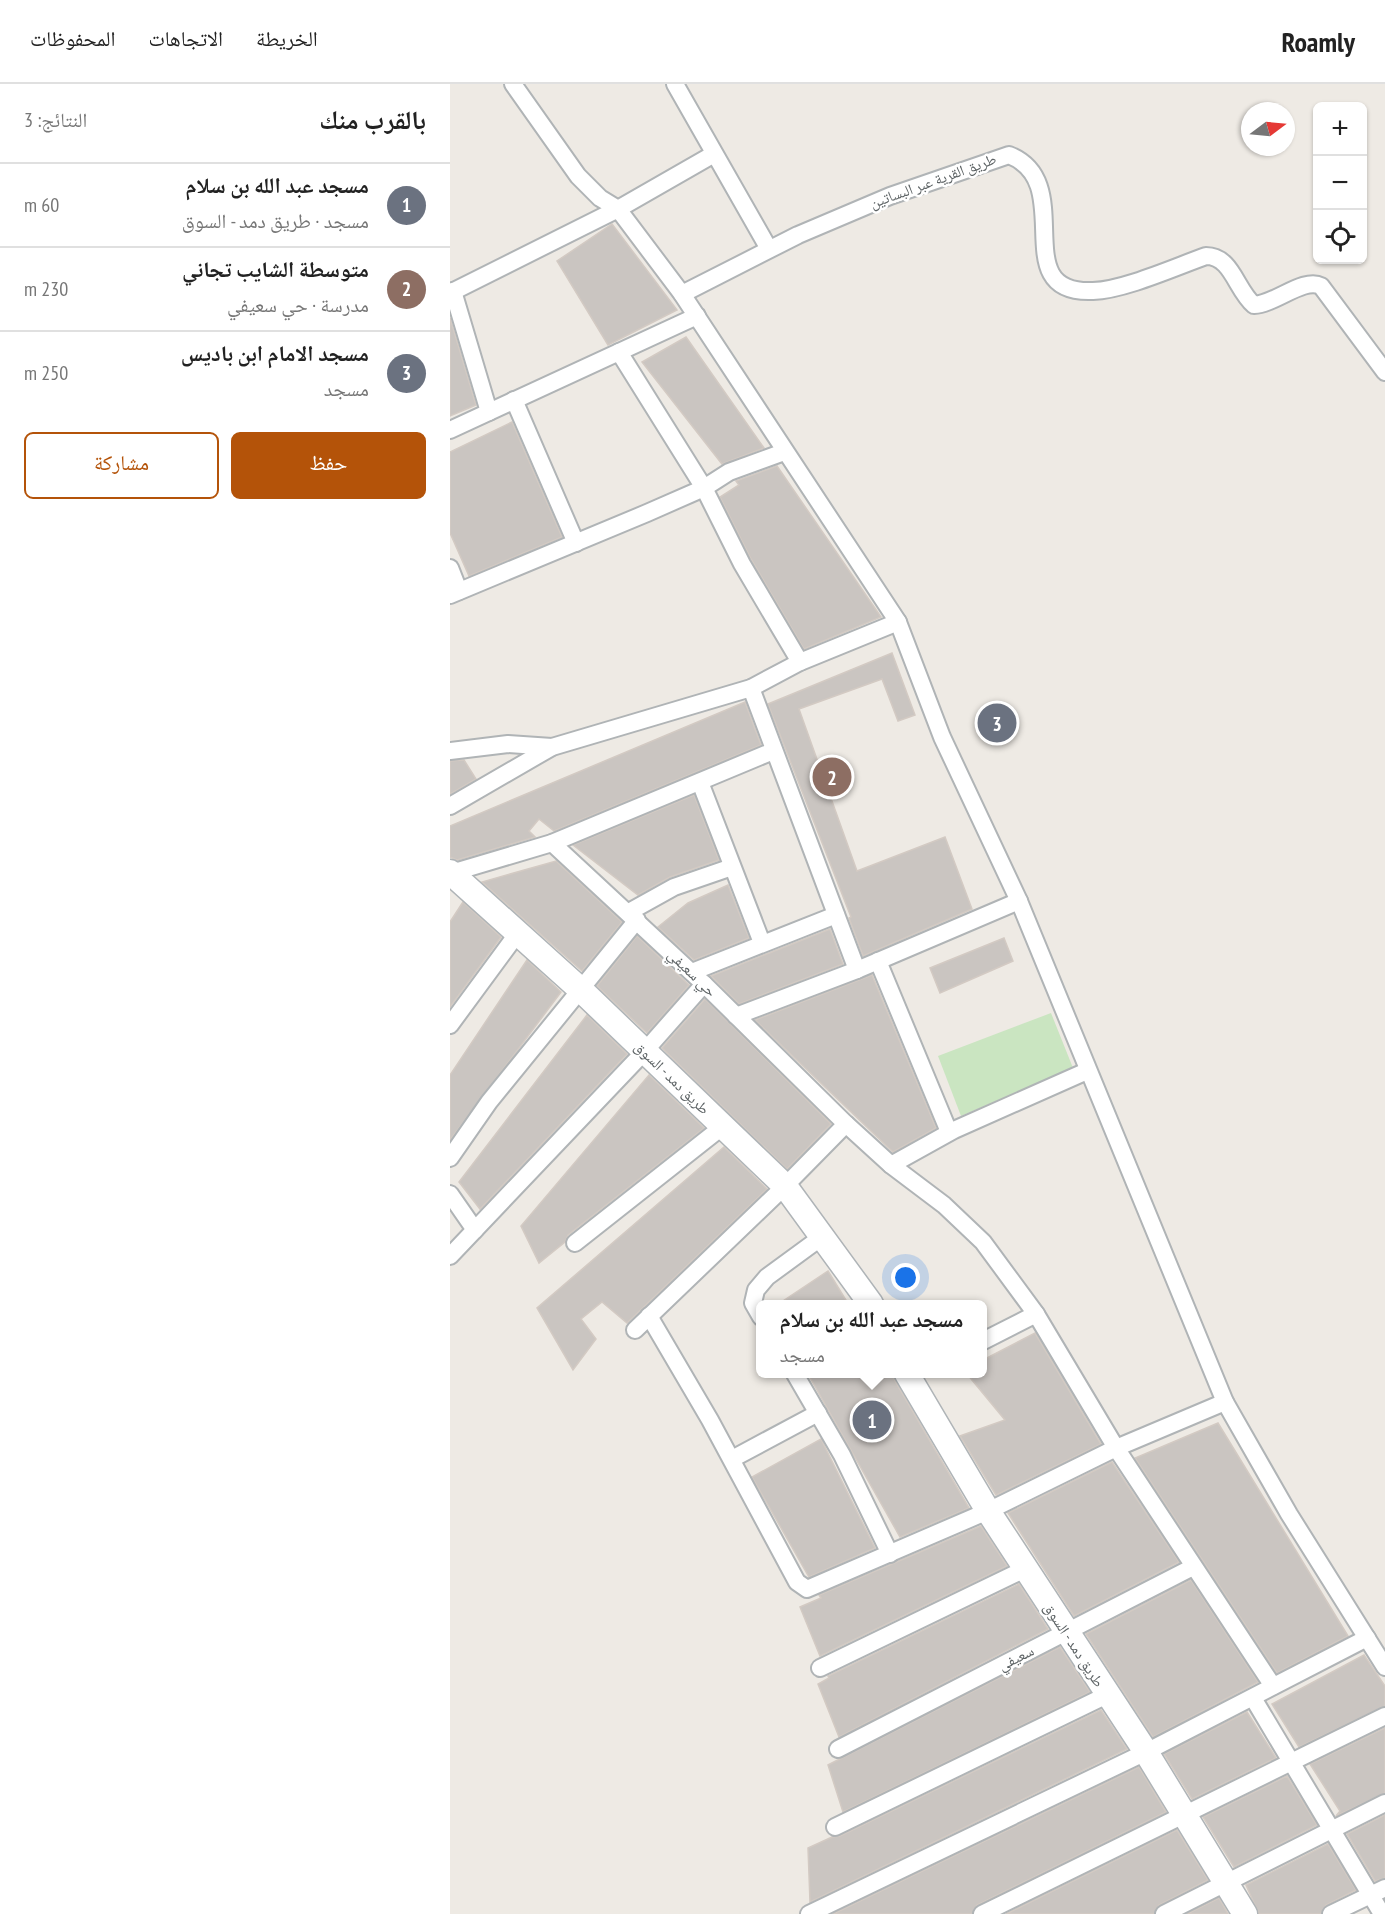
<!DOCTYPE html>
<html lang="ar">
<head>
<meta charset="utf-8">
<style>
	:root { --surface:#fff; --page:#f2f2f2; --text:#222; --muted:#767676; --line:#e0e0e0; --accent:#b45309 }
	body { margin:0; font-family:"PT Sans Narrow","Noto Naskh Arabic",sans-serif; background:var(--page); color:var(--text); direction:rtl }
	.controls { position:absolute; right:18px; top:18px; display:grid; overflow:hidden; border-radius:9px; box-shadow:0 2px 4px #0004 }
	.controls button { width:54px; height:54px; display:grid; place-items:center; padding:0; border:0; border-bottom:2px solid var(--line); background:var(--surface); color:var(--text); font:30px sans-serif }
	.compass { position:absolute; left:791px; top:18px; width:54px; height:54px; border-radius:50%; background:var(--surface); box-shadow:0 2px 4px #0004; rotate:74deg }
	.you { position:absolute; left:456px; top:1194px; width:21px; height:21px; margin:-15px; border:4px solid #fff; border-radius:50%; background:#1a73e8; box-shadow:0 0 0 9px #1a73e833 }
	.badge { display:grid; place-items:center; width:39px; height:39px; border-radius:50%; background:var(--accent); color:#fff; font-size:20px; font-weight:700 }
	.pin { position:absolute; translate:-50% -50%; border:3px solid #fff; box-shadow:0 2px 6px #0006 }
	.popup { position:absolute; left:306px; top:1216px; width:231px; height:78px; box-sizing:border-box; display:grid; place-content:center; border-radius:9px; background:var(--surface); filter:drop-shadow(0 2px 4px #0005); font-size:20px; white-space:nowrap; color:var(--muted) }
	.popup b { font-size:22px; color:var(--text) }
	.popup::after { content:''; position:absolute; left:50%; top:100%; margin-left:-12px; border:12px solid transparent; border-top-color:var(--surface) }
	.list { margin:0; padding:0; list-style:none }
	h2 { display:flex; justify-content:space-between; align-items:center; height:78px; margin:0; padding:0 24px; font-size:26px }
	h2 small { font-size:20px; font-weight:400; color:var(--muted) }
	.list li { display:grid; grid-template-columns:39px 1fr auto; gap:18px; align-items:center; box-sizing:border-box; height:84px; padding:0 24px; border-top:2px solid var(--line) }
	.list b { display:block; font-size:22px; white-space:nowrap }
	.list p { margin:0; font-size:20px; white-space:nowrap; color:var(--muted) }
	.list em { font-size:20px; font-style:normal; color:var(--muted) }
	.actions { display:flex; gap:12px; padding:18px 24px }
	.actions a { flex:1; padding:14px 0; border:2px solid var(--accent); border-radius:9px; text-align:center; font-size:21px; color:var(--accent) }
	.actions .main { background:var(--accent); color:#fff }
	.icon { flex:none; width:33px; height:33px; fill:none; stroke:currentColor; stroke-width:2; stroke-linecap:round; stroke-linejoin:round }
	.map { position:relative; flex:none; width:935px; height:1830px; overflow:hidden; direction:ltr }
	header { display:flex; align-items:center; gap:36px; box-sizing:border-box; height:84px; padding:0 30px; background:var(--surface); border-bottom:2px solid var(--line) }
	header strong { font-size:28px }
	nav { display:flex; gap:33px; margin-inline-start:auto; font-size:21px }
	main { display:flex }
	aside { flex:1; background:var(--surface) }
	.map>svg:first-child { display:block }
	.green { fill:#cae5c1 }
	.building { fill:#cac5c1; stroke:#d3cac3; stroke-width:1.5 }
	.lines { fill:none; stroke-linecap:round; stroke-linejoin:round }
	.street-casing { stroke:#b0b4b6; stroke-width:20 }
	.secondary-casing { stroke:#afb4b7; stroke-width:27 }
	.street { stroke:#fff; stroke-width:16 }
	.secondary { stroke:#fff; stroke-width:24 }
	.labels { text-anchor:middle; stroke-width:5; stroke-linejoin:round; paint-order:stroke }
	.street-label { font-size:15px; fill:#5c6264; stroke:#fff }
</style>
</head>
<body>
<header>
<strong>Roamly</strong>
<nav><a>الخريطة</a><a>الاتجاهات</a><a>المحفوظات</a></nav>
</header>
<main>
<div class="map">
<svg width="935" height="1830" viewBox="0 0 935 1830">
	<rect width="100%" height="100%" fill="#eeeae4"/>
	<polygon class="green" points="601,929 623,984 511,1032 488,972"/>
	<g class="building">
		<polygon points="162,140 227,226 158,261 107,177"/>
		<polygon points="0,234 26,321 0,332"/>
		<polygon points="236,253 314,364 272,380 192,278"/>
		<polygon points="62,338 112,453 19,492 0,449 0,368"/>
		<polygon points="327,382 431,533 354,565 301,475 270,413 289,401 286,397"/>
		<polygon points="442,569 465,631 448,637 432,595 349,625 407,787 495,753 522,825 413,872 399,834 401,833 318,620"/>
		<polygon points="295,618 311,661 104,747 89,735 79,747 85,753 7,776 0,773 0,742"/>
		<polygon points="14,676 26,695 0,710 0,677"/>
		<polygon points="244,711 269,776 220,793 188,811 123,761"/>
		<polygon points="106,777 172,838 132,887 32,798"/>
		<polygon points="278,801 299,854 244,876 208,843 238,819"/>
		<polygon points="13,818 51,853 0,923 0,838"/>
		<polygon points="380,845 393,880 289,920 261,892"/>
		<polygon points="187,852 239,901 197,949 147,902"/>
		<polygon points="554,854 563,877 490,909 480,884"/>
		<polygon points="77,876 111,908 0,1056 0,991"/>
		<polygon points="422,891 486,1044 443,1068 305,936"/>
		<polygon points="255,915 381,1040 337,1085 212,964"/>
		<polygon points="137,931 177,970 30,1125 9,1098"/>
		<polygon points="199,991 254,1044 118,1151 115,1158 89,1179 71,1142"/>
		<polygon points="274,1063 317,1105 177,1239 152,1218 131,1235 146,1255 123,1286 87,1224"/>
		<polygon points="378,1187 399,1221 327,1221"/>
		<polygon points="585,1249 651,1360 546,1411 510,1352 555,1336 517,1290 533,1290 533,1276"/>
		<polygon points="358,1290 443,1290 445,1297 519,1424 450,1453"/>
		<polygon points="768,1339 898,1552 827,1589 685,1374"/>
		<polygon points="371,1355 425,1464 359,1493 302,1393"/>
		<polygon points="662,1378 729,1478 624,1532 558,1429"/>
		<polygon points="531,1442 557,1482 370,1572 350,1523 371,1514 369,1511"/>
		<polygon points="741,1496 808,1598 703,1653 636,1550"/>
		<polygon points="569,1500 598,1545 389,1653 368,1600 379,1594 378,1592"/>
		<polygon points="610,1563 640,1608 393,1728 378,1681"/>
		<polygon points="914,1571 935,1602 935,1622 849,1663 822,1620"/>
		<polygon points="651,1626 677,1665 360,1818 358,1764 382,1753 390,1752"/>
		<polygon points="797,1628 826,1674 742,1715 714,1670"/>
		<polygon points="935,1644 935,1709 886,1732 890,1727 860,1680"/>
		<polygon points="689,1683 716,1728 527,1821 522,1830 383,1830"/>
		<polygon points="837,1692 867,1741 784,1783 753,1733"/>
		<polygon points="935,1731 935,1794 925,1797 897,1750"/>
		<polygon points="727,1746 758,1796 709,1821 704,1830 556,1830"/>
		<polygon points="878,1760 906,1806 876,1821 871,1830 809,1830 796,1801"/>
		<polygon points="769,1814 778,1830 737,1830"/>
	</g>
	<g class="lines">
		<defs>
			<g id="street">
				<polyline points="63,0 128,92 150,114 168,125 232,210 448,538 492,653 569,817 775,1318 839,1430 935,1583"/>
				<polyline points="225,0 319,165"/>
				<polyline points="3,207 39,328"/>
				<polyline points="0,209 168,125 264,70"/>
				<path d="M232 210 348 151 440 112 559 71C630 99 554 211 643 207 674 206 725 183 756 172 782 172 786 206 804 221 825 220 854 193 871 202L935 288"/>
				<polyline points="169,268 254,404 292,480 350,578"/>
				<polyline points="64,316 126,459"/>
				<polyline points="0,346 247,232"/>
				<polyline points="0,484 9,507"/>
				<polyline points="0,511 197,429 254,404 279,388 334,368"/>
				<polyline points="301,604 407,886"/>
				<polyline points="0,667 58,660 102,663"/>
				<polyline points="250,698 312,859"/>
				<polyline points="0,722 102,663 301,604 350,578 448,538"/>
				<polyline points="102,759 254,900 396,1040 441,1081 494,1121 533,1158 586,1230 666,1364 823,1602"/>
				<polyline points="1,789 102,759 323,667"/>
				<polyline points="179,828 224,803 282,783"/>
				<polyline points="428,877 499,1048"/>
				<polyline points="242,888 386,831"/>
				<polyline points="286,932 407,886 569,817"/>
				<polyline points="0,941 67,850"/>
				<polyline points="0,1074 39,1018 187,836"/>
				<polyline points="441,1081 504,1046 637,987"/>
				<polyline points="0,1110 25,1146"/>
				<polyline points="125,1159 272,1043"/>
				<polyline points="0,1172 194,968 254,900"/>
				<polyline points="199,1232 260,1336 347,1498 357,1505 538,1427 666,1364 775,1318"/>
				<polyline points="311,1233 303,1219 306,1206 317,1193 373,1152"/>
				<polyline points="185,1246 335,1102 396,1040"/>
				<polyline points="533,1257 586,1230"/>
				<polyline points="345,1290 392,1371 440,1470"/>
				<polyline points="282,1375 368,1329"/>
				<polyline points="370,1584 575,1485"/>
				<polyline points="803,1614 932,1830"/>
				<polyline points="388,1665 743,1483"/>
				<polyline points="385,1743 657,1611"/>
				<polyline points="359,1830 696,1668 917,1554"/>
				<polyline points="532,1830 935,1632"/>
				<polyline points="714,1830 935,1719"/>
				<polyline points="881,1830 935,1804"/>
			</g>
			<g id="secondary">
				<polyline points="0,788 131,906 335,1102 421,1220"/>
				<polyline points="457,1290 538,1427 696,1668 795,1830"/>
			</g>
		</defs>
		<use href="#street" class="street-casing"/>
		<use href="#secondary" class="secondary-casing"/>
		<use href="#street" class="street"/>
		<use href="#secondary" class="secondary"/>
	</g>
	<g class="labels">
		<g class="street-label">
			<text transform="translate(483 97) rotate(-20)" y="5">طريق القرية عبر البساتين</text>
			<text transform="translate(242 889) rotate(44)" y="5">حي سعيفي</text>
			<text transform="translate(222 994) rotate(44)" y="5">طريق دمد - السوق</text>
			<text transform="translate(624 1561) rotate(57)" y="5">طريق دمد - السوق</text>
			<text transform="translate(566 1574) rotate(-27)" y="5">سعيفي</text>
		</g>
	</g>
</svg>
<div class="controls">
<button>+</button>
<button>−</button>
<button><svg class="icon" aria-label="locate" viewBox="0 0 24 24"><circle cx="12" cy="12" r="6"/><path d="M12 2v4M12 18v4M2 12h4M18 12h4"/></svg></button>
</div>
<svg class="compass" viewBox="-18 -18 36 36"><path d="M0-13l5 13h-10z" fill="#e53935"/><path d="M0 13l5-13h-10z" fill="#767676"/></svg>
<div class="you"></div>
<div class="pin badge" style="left:422px;top:1336px;background:#6b7280">1</div>
<div class="popup"><b>مسجد عبد الله بن سلام</b>مسجد</div>
<div class="pin badge" style="left:382px;top:693px;background:#8d6e63">2</div>
<div class="pin badge" style="left:547px;top:639px;background:#6b7280">3</div>
</div>
<aside>
<h2>بالقرب منك<small>النتائج: 3</small></h2>
<ul class="list">
<li><span class="badge" style="background:#6b7280">1</span><div><b>مسجد عبد الله بن سلام</b><p>مسجد · طريق دمد - السوق</p></div><em>60 m</em></li>
<li><span class="badge" style="background:#8d6e63">2</span><div><b>متوسطة الشايب تجاني</b><p>مدرسة · حي سعيفي</p></div><em>230 m</em></li>
<li><span class="badge" style="background:#6b7280">3</span><div><b>مسجد الامام ابن باديس</b><p>مسجد</p></div><em>250 m</em></li>
</ul>
<div class="actions"><a class="main">حفظ</a><a>مشاركة</a></div>
</aside>
</main>
</body>
</html>
